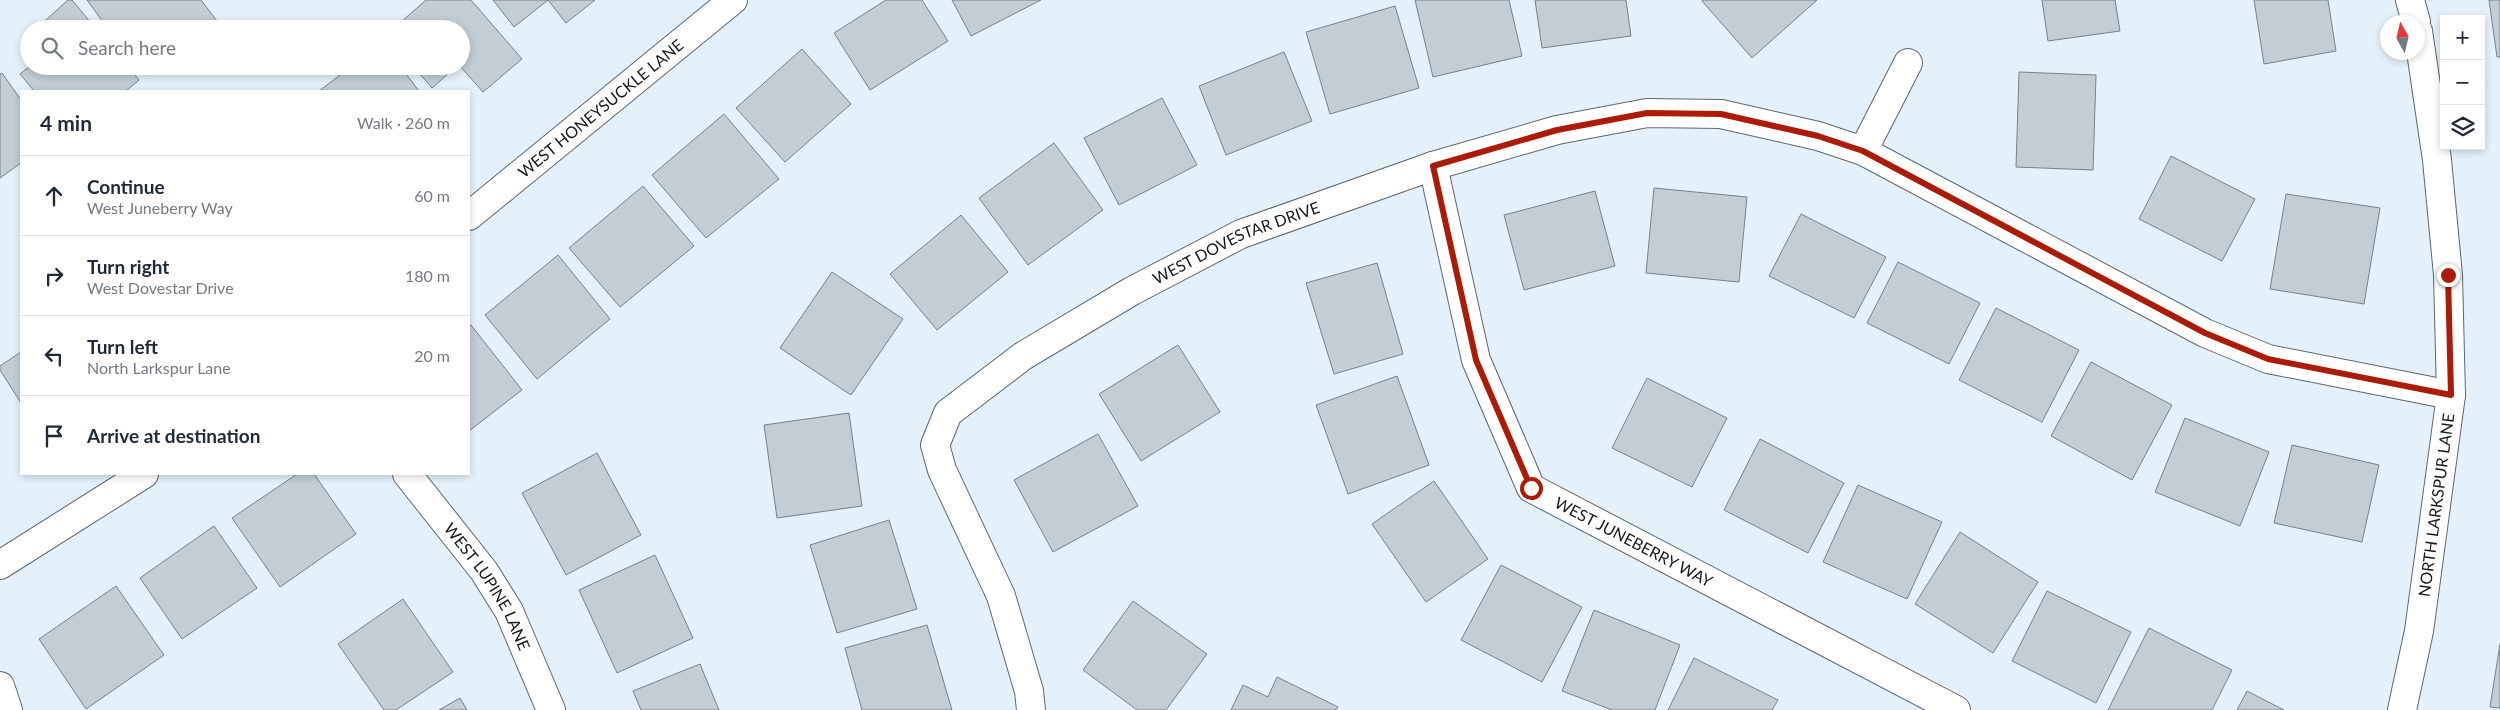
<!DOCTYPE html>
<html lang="en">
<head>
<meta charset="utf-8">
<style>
	:root { --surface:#fff; --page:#f6f6f7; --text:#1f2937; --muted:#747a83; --line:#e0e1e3 }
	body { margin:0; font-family:Lato,sans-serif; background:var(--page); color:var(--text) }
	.controls { position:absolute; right:15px; top:15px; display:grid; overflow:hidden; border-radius:0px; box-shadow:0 2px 8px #0003 }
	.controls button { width:45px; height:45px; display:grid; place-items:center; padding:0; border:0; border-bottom:1px solid var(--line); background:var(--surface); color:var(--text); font:25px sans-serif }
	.compass { position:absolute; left:2380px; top:15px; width:45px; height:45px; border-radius:50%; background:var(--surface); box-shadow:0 2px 8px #0003; rotate:352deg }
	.stop { position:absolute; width:15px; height:15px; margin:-11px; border:4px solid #ab1b06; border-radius:50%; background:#fff }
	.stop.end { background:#ab1b06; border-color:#fff; box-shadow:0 1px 5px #0008 }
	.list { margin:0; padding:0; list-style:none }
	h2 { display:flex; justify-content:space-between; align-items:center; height:65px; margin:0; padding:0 20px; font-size:21px }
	h2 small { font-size:16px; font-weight:400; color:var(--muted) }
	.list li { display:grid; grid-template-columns:32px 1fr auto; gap:15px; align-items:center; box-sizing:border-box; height:80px; padding:0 20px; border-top:1px solid var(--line) }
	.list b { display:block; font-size:19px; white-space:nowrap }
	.list p { margin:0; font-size:16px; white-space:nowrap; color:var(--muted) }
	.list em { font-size:16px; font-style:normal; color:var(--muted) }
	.icon { flex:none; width:28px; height:28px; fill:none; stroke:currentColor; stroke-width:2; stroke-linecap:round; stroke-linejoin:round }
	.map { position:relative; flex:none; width:2500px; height:710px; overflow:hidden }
	.search { position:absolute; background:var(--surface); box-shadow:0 2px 8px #0003; left:20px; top:20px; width:450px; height:55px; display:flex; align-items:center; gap:12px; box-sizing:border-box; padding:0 18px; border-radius:28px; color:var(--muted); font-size:19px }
	.panel { position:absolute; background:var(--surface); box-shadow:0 2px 8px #0003; left:20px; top:90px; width:450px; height:385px; border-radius:0px }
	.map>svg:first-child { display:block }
	.building { fill:#c2cdd6; stroke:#778189 }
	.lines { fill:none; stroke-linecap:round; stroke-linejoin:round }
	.street-casing { stroke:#5c666e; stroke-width:30 }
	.secondary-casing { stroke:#5c666e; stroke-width:30 }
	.street { stroke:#fff; stroke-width:28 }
	.secondary { stroke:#fff; stroke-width:28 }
	.route { stroke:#ab1b06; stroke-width:6 }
	.labels { text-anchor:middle; stroke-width:5; stroke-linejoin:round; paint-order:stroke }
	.street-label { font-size:16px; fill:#14181b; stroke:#e5f1fa }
</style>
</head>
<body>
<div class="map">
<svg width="2500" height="710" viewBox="0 0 2500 710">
	<rect width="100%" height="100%" fill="#e5f1fa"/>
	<g class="building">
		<polygon points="68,0 72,0 96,29 36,29"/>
		<polygon points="87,0 201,0 217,21 206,29 108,29"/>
		<polygon points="426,0 471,0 522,59 483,92 460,66 461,29 393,29"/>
		<polygon points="493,0 595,0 566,23 548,0 514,27"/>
		<polygon points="886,0 922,0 948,41 870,90 834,33"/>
		<polygon points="952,0 1041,0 971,36"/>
		<polygon points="1415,0 1509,0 1522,56 1433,77"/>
		<polygon points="1535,0 1626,0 1631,36 1542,48"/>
		<polygon points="1703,0 1817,0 1752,58 1702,1"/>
		<polygon points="2042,0 2115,0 2120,31 2048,41"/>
		<polygon points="2254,0 2328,0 2336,51 2264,64"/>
		<polygon points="2489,0 2500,0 2500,57 2497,57"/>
		<polygon points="1395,6 1419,88 1330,114 1306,32"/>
		<polygon points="802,49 851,104 785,162 736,108"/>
		<polygon points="1284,52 1312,121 1226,155 1199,86"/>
		<polygon points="30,66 128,66 139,80 126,91 34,91 20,74"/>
		<polygon points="137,66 156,66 144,75"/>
		<polygon points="352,66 400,66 419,91 319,91"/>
		<polygon points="413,66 457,66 432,88"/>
		<polygon points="2019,72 2096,75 2093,170 2016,167"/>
		<polygon points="2,73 21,100 21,163 0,178 0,74"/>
		<polygon points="1162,98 1197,165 1119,205 1084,138"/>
		<polygon points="724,114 779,179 706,238 652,175"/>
		<polygon points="1054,143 1103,210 1028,265 979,198"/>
		<polygon points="2171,156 2255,199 2222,261 2139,219"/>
		<polygon points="643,186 694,246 620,307 569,248"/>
		<polygon points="1654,188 1747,197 1739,282 1646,273"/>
		<polygon points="1595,191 1615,266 1524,290 1504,215"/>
		<polygon points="2286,194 2380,208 2364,304 2270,289"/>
		<polygon points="1801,214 1886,257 1854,318 1769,276"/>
		<polygon points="961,215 1008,272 937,330 890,274"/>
		<polygon points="558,255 610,319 537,379 485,315"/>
		<polygon points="1898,262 1980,303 1949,364 1867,323"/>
		<polygon points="1377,263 1403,354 1334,374 1306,283"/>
		<polygon points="832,272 903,319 851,395 780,348"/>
		<polygon points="1996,308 2079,350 2042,422 1959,380"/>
		<polygon points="471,325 522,390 469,431 469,327"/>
		<polygon points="1178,345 1220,412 1141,461 1099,394"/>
		<polygon points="21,352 21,403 0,370 0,366"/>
		<polygon points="2091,362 2172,405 2132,480 2051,436"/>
		<polygon points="1397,376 1429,465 1348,494 1316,405"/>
		<polygon points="1647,378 1727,418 1692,487 1612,448"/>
		<polygon points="849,413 862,506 777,518 764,425"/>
		<polygon points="2185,418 2269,452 2240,526 2155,492"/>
		<polygon points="1098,434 1138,506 1053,552 1014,480"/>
		<polygon points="1760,439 1844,483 1808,553 1724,510"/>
		<polygon points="2292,445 2379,465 2362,542 2274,523"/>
		<polygon points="597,453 641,535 566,575 522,493"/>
		<polygon points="297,474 314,474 356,534 280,587 232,518"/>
		<polygon points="1434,481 1488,559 1426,602 1372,524"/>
		<polygon points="1858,485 1942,522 1907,599 1823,562"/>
		<polygon points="889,520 917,609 837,633 810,545"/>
		<polygon points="214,526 257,588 182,639 140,578"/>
		<polygon points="1960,532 2038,582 1993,653 1915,604"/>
		<polygon points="655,555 693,638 617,673 579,590"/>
		<polygon points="1501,565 1582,607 1542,682 1461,640"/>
		<polygon points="116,586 164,655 86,709 39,639"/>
		<polygon points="2047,591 2131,632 2096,703 2012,661"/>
		<polygon points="403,599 453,672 396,710 384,710 338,644"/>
		<polygon points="1133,601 1207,654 1166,710 1137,710 1083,670"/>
		<polygon points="1594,610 1680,645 1655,710 1612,710 1562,691"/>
		<polygon points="927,625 952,710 862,710 845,648"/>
		<polygon points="2149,628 2232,670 2212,710 2108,710"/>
		<polygon points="2500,644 2500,708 2490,707"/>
		<polygon points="1694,658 1778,700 1772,710 1668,710"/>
		<polygon points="700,664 719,710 641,710 633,691"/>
		<polygon points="1277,677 1338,707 1336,710 1231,710 1243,685 1268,697"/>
		<polygon points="2247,691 2284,710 2237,710"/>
		<polygon points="460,698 467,710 439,710"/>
	</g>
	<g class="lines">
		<defs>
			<g id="street">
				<polyline points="2410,0 2416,22"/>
				<polyline points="1863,151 1908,63"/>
				<path id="s1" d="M1433 166 1476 360 1531 488 1956 710"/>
				<path id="s2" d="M407 474 484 571 509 611 551 710"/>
				<polyline points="0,686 8,710"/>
				<path id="s3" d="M1031 710 1029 691 1001 596 942 470 935 445 948 413 1023 356 1132 291 1241 234 1433 166 1557 130 1647 113 1721 114 1818 136 1863 151 2205 333 2268 359 2451 395"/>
				<path id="s4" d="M2402 710 2419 631 2451 395 2448 275 2437 160 2418 31"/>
			</g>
			<g id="secondary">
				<path id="s5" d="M469 216 733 0"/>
				<polyline points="0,565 144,474"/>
			</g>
		</defs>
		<use href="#street" class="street-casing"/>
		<use href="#secondary" class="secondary-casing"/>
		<use href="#street" class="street"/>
		<use href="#secondary" class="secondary"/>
	</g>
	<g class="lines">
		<polyline class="route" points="1531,488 1476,360 1433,166 1557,130 1647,113 1721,114 1818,136 1863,151 2205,333 2268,359 2451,395 2448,275"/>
	</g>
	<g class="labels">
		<g class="street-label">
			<text dy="6" stroke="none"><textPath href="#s5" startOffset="170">WEST HONEYSUCKLE LANE</textPath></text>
			<text dy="6" stroke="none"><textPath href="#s3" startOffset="654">WEST DOVESTAR DRIVE</textPath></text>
			<text dy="6" stroke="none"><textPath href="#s4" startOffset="208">NORTH LARKSPUR LANE</textPath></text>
			<text dy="6" stroke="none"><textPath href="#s1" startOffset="454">WEST JUNEBERRY WAY</textPath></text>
			<text dy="6" stroke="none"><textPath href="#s2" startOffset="139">WEST LUPINE LANE</textPath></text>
		</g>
	</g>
</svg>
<div class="controls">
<button>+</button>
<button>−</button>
<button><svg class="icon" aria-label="layers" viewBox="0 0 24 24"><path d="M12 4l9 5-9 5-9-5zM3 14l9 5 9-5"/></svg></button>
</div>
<svg class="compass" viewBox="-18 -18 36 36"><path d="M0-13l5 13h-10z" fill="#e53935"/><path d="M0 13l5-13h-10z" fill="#747a83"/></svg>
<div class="stop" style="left:1531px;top:488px"></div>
<div class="stop end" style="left:2448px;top:275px"></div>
<div class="search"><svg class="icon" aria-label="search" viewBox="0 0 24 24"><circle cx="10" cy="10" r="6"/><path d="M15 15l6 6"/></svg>Search here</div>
<section class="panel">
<h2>4 min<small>Walk · 260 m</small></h2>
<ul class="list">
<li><svg class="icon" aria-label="ahead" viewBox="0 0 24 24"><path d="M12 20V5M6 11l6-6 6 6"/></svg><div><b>Continue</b><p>West Juneberry Way</p></div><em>60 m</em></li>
<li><svg class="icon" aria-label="right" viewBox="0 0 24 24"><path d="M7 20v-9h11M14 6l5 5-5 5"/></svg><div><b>Turn right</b><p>West Dovestar Drive</p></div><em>180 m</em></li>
<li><svg class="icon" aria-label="left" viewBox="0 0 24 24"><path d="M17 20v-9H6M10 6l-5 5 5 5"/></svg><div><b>Turn left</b><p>North Larkspur Lane</p></div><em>20 m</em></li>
<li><svg class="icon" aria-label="arrive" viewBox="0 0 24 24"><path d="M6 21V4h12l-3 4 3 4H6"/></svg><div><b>Arrive at destination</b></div></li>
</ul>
</section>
</div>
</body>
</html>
